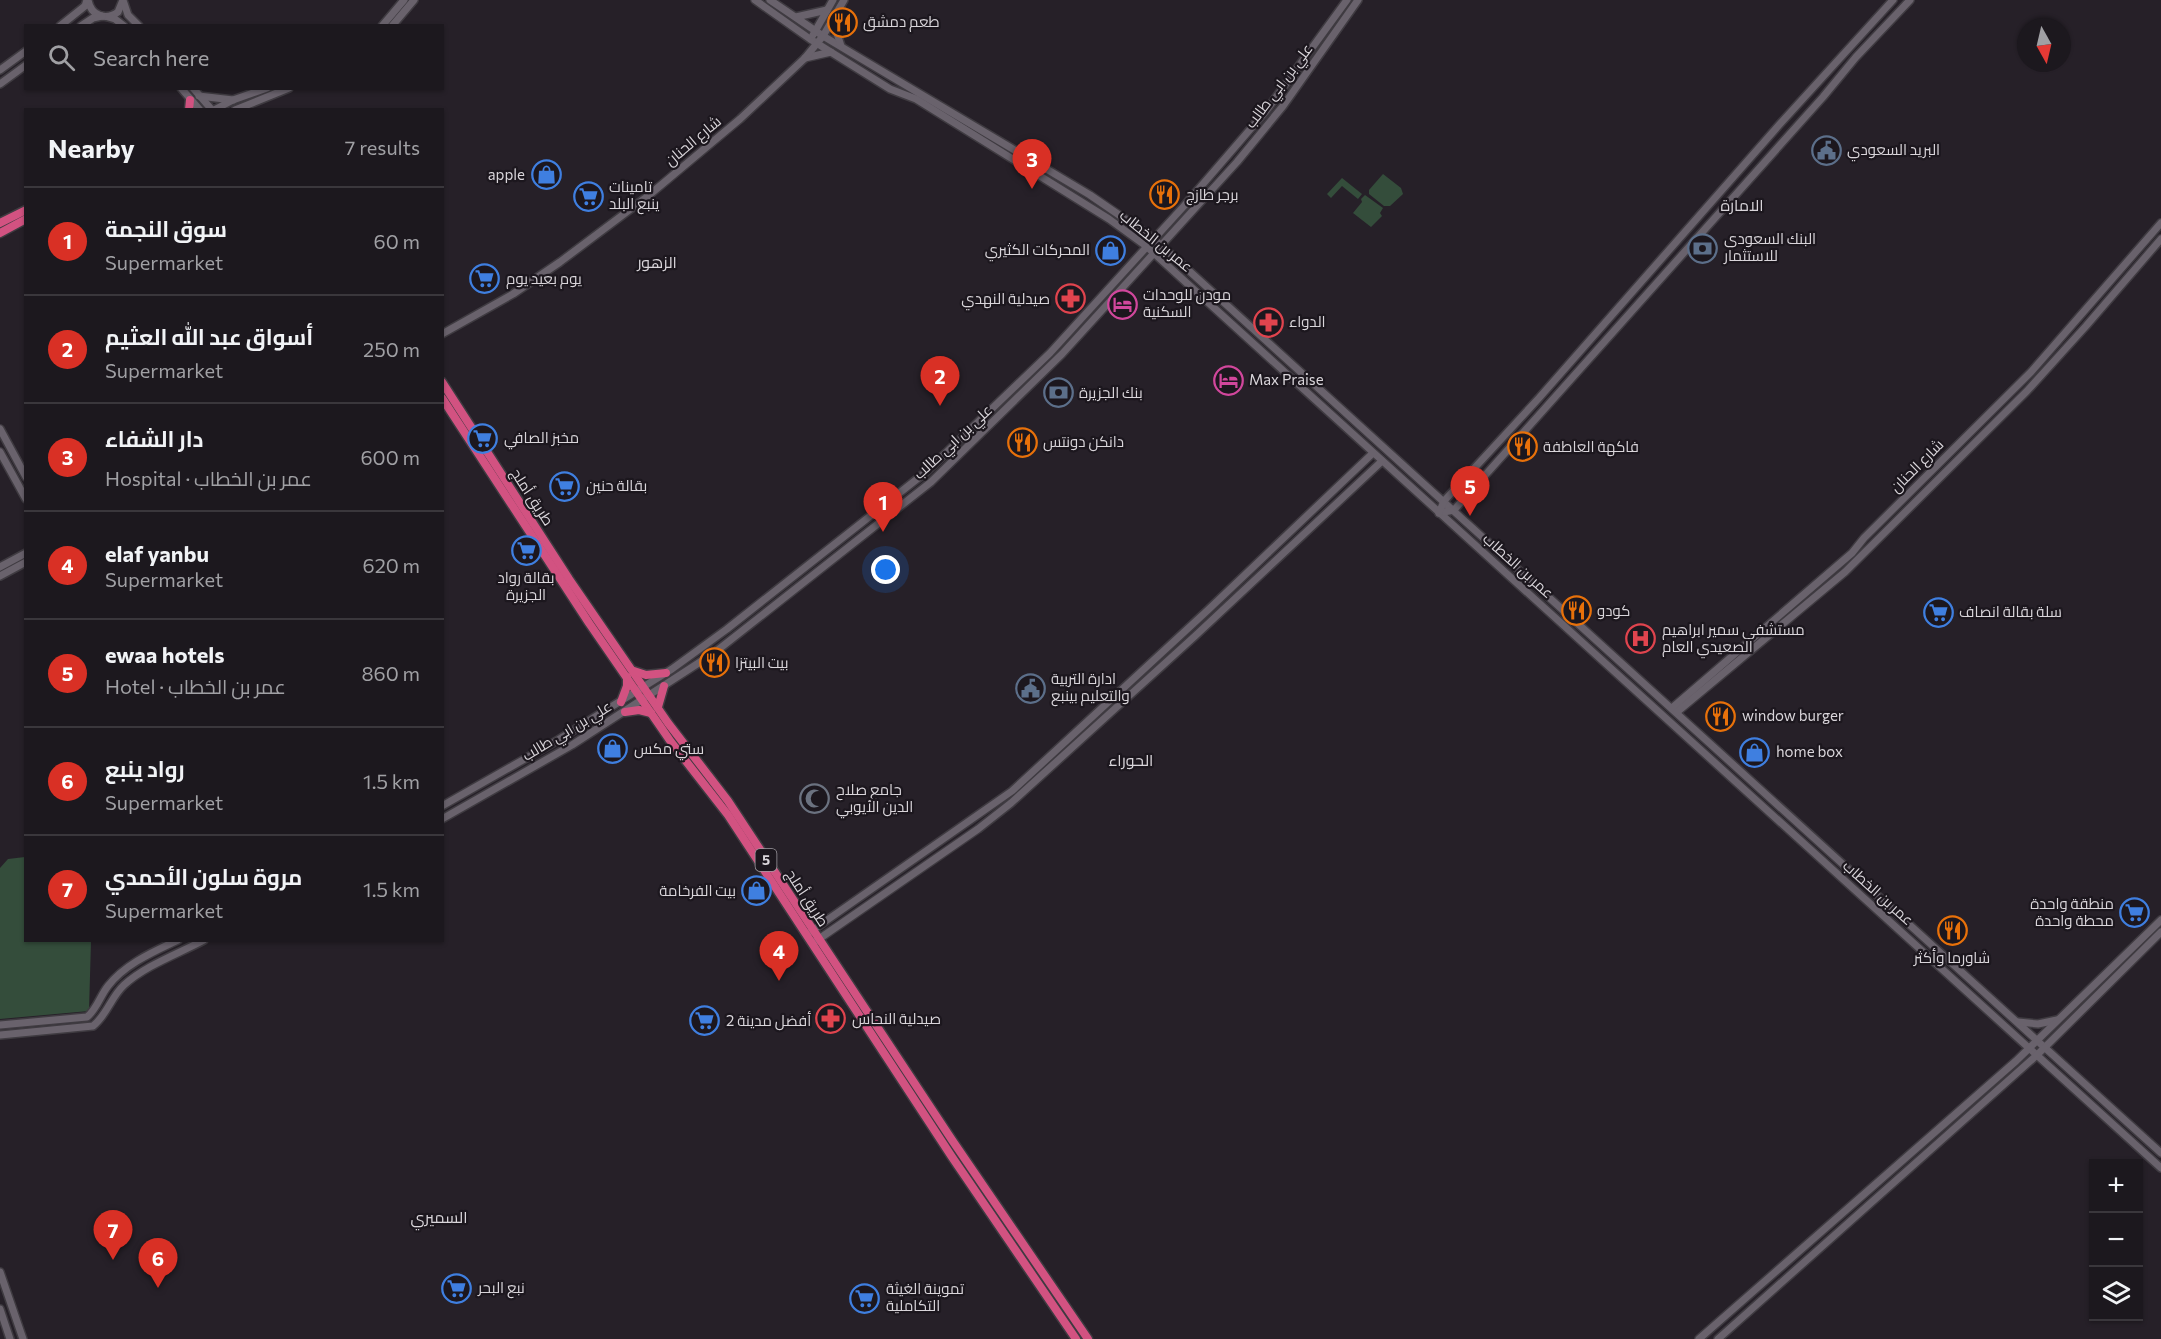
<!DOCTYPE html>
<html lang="en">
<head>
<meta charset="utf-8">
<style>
	:root { --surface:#1c181e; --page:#29252b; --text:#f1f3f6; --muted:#a0a0a4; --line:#3a373c; --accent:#d93025 }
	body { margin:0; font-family:Commissioner,Cairo,sans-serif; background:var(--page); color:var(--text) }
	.controls { position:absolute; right:18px; bottom:18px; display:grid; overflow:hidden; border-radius:0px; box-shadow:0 2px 4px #0004 }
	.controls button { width:54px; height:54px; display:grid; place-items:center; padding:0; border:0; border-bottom:2px solid var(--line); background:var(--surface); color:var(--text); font:30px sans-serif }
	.compass { position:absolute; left:2017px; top:18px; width:54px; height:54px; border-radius:50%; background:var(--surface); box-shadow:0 2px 4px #0004; rotate:172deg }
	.you { position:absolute; left:886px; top:570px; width:21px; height:21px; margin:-15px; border:4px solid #fff; border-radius:50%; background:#1a73e8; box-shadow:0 0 0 9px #1a73e833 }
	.badge { display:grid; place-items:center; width:39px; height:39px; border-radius:50%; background:var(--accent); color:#fff; font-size:20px; font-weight:700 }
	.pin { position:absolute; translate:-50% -50px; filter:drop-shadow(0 2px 3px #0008) }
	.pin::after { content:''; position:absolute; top:32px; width:21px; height:18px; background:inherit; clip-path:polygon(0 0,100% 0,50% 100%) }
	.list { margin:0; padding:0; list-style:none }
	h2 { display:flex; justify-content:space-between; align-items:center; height:78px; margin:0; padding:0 24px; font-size:26px }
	h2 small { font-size:20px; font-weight:400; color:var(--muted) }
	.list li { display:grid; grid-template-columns:39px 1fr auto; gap:18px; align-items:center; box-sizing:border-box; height:108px; padding:0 24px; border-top:2px solid var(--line) }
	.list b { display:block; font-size:22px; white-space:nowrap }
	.list p { margin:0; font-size:20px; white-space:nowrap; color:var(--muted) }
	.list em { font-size:20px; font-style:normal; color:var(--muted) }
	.icon { flex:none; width:33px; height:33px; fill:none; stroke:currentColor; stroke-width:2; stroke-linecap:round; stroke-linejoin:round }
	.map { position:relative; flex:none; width:2161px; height:1339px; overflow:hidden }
	.search { position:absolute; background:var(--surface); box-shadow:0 2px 4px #0004; left:24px; top:24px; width:420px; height:66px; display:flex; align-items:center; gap:15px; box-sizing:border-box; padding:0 21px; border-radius:0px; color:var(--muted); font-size:22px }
	.panel { position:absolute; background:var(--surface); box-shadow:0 2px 4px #0004; left:24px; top:108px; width:420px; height:834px; border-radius:0px }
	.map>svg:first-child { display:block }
	.green { fill:#344d3b }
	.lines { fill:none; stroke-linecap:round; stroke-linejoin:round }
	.secondary-casing { stroke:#3f3b41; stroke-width:10 }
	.highway-casing { stroke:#3f3b41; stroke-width:11 }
	.secondary { stroke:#69626c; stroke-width:7 }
	.highway { stroke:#d25281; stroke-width:8 }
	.labels { text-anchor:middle; stroke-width:4.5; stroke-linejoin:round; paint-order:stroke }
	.shield { fill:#1c171e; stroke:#a09ca2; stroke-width:1.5 }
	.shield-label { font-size:14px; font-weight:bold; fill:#d9d5da }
	.poi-label { font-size:15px; fill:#d9d5da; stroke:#1c171e; text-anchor:start }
	.street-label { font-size:15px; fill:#d9d5da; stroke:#1c171e }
	.neighbourhood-label { font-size:16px; fill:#d9d5da; stroke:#1c171e }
</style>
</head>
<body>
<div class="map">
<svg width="2161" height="1339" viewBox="0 0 2161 1339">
	<rect width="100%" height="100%" fill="#262028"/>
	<g class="green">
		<polygon points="1383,174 1401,188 1403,194 1390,206 1384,206 1369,194 1369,190"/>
		<polygon points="1342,178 1362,194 1358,199 1342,186 1331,198 1327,194"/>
		<polygon points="1365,195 1383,208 1380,213 1382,216 1371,227 1353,213 1362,202 1361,199"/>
		<polygon points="25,857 26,940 91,941 89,1011 0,1019 0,868 8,859"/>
	</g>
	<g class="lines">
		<defs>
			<g id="secondary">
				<path d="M88 0C91 16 106 21 118 12L123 0"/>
				<polyline points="755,0 810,39 890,89 916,99 1109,219 1146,246 2161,1168"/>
				<polyline points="770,0 823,36 1090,195 1154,239 2161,1153"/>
				<polyline points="124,3 128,15 139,26"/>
				<polyline points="835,16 836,30 841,46"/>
				<polyline points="108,17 115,19 124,26"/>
				<polyline points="796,17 827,10"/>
				<polyline points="60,26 85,6 87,0"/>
				<polyline points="81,26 93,18 102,16"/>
				<polyline points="382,26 404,0"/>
				<polyline points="392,26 414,0"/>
				<polyline points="813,35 833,0"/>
				<polyline points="805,58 831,52"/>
				<polyline points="0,70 26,51"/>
				<polyline points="0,84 26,65"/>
				<polyline points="181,88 200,110"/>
				<polyline points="193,88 212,110"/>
				<polyline points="199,96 233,100"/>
				<polyline points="214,110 233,100 267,88"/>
				<polyline points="235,110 289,88"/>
				<polyline points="442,334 513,294 560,262 648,196 740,119 805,58 823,36 844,0"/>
				<polyline points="0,429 26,477"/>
				<polyline points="0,452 26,499"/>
				<polyline points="1439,513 1454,510 1823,97 1856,57 1910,0"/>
				<polyline points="1439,513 1444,501 1539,398 1779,125 1893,0"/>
				<polyline points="0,567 26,553"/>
				<polyline points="0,576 26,562"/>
				<polyline points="1672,708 1852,553 1864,538 2031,372 2161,223"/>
				<polyline points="1677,712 1845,572 2027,391 2086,326 2161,239"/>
				<polyline points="442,806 558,740 672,669 727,629 926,472 1050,353 1184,206 1266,111 1347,0"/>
				<polyline points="442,819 572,745 714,653 931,482 1062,354 1237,162 1283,106 1358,0"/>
				<polyline points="810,932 1012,791 1208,610 1373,453"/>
				<polyline points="816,941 978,829 1011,803 1195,636 1382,461"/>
				<polyline points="2018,1022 2038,1024 2057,1020"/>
				<path d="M0 1025 87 1017C97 1009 100 996 108 986 125 964 153 952 178 940"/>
				<path d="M0 1035 93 1026C107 1015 111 997 124 985 146 965 178 954 204 940"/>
				<polyline points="0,1272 23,1339"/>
				<polyline points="0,1309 10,1339"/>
				<polyline points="1699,1339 2016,1061 2161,920"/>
				<polyline points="1718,1339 2037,1055 2161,932"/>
			</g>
			<g id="highway">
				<polyline points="189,110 190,100"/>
				<polyline points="0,223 26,210"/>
				<polyline points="0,233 26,219"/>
				<polyline points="442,382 569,579 668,723 728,801 952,1140 1088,1339"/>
				<polyline points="442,398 589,623 671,742 728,815 952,1157 1076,1339"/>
				<polyline points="634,671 646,675 666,673"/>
				<polyline points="621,702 627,686 627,677"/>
				<polyline points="658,707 664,686"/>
				<polyline points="625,712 639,710 651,713"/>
			</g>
		</defs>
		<use href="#secondary" class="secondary-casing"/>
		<use href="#highway" class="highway-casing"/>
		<use href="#secondary" class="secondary"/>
		<use href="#highway" class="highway"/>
	</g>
	<defs>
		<symbol id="restaurant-ring" viewBox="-11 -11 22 22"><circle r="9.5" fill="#1c171e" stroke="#e8710a" stroke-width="1.5"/><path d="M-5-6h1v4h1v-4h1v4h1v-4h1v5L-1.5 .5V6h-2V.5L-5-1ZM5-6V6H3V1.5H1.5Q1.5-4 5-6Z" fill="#e8710a"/></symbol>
		<symbol id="civic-ring" viewBox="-11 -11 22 22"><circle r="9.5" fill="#1c171e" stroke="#5c6f8a" stroke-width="1.5"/><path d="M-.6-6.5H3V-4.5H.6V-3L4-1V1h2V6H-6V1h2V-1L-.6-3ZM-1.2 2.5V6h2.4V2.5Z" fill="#5c6f8a"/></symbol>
		<symbol id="shop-ring" viewBox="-11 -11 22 22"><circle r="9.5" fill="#1c171e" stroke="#3f7fe0" stroke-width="1.5"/><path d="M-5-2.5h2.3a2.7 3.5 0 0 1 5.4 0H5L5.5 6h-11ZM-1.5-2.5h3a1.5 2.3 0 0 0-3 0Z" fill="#3f7fe0"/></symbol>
		<symbol id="supermarket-ring" viewBox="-11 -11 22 22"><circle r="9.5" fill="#1c171e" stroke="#3f7fe0" stroke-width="1.5"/><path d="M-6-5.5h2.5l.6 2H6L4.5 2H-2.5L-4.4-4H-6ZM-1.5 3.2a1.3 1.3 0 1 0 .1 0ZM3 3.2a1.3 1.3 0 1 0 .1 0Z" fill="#3f7fe0"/></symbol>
		<symbol id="bank-ring" viewBox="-11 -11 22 22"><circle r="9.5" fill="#1c171e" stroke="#5c6f8a" stroke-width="1.5"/><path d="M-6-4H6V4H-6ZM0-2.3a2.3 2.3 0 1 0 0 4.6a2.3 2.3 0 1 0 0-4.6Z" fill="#5c6f8a"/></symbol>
		<symbol id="pharmacy-ring" viewBox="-11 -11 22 22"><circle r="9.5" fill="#1c171e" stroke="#e0444e" stroke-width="1.5"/><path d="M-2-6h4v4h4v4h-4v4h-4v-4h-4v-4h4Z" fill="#e0444e"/></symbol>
		<symbol id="hotel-ring" viewBox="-11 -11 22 22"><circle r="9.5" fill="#1c171e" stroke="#d1479c" stroke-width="1.5"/><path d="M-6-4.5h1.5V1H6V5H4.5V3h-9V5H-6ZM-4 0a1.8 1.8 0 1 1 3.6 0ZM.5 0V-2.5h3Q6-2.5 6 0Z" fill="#d1479c"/></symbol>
		<symbol id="hospital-ring" viewBox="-11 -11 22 22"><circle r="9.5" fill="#1c171e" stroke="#e0444e" stroke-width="1.5"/><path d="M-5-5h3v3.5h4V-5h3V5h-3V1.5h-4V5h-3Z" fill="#e0444e"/></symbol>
		<symbol id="mosque-ring" viewBox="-11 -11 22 22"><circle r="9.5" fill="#1c171e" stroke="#6b7280" stroke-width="1.5"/><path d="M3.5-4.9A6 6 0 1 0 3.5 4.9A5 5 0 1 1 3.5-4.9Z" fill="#6b7280"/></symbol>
	</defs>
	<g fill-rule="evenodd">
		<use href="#restaurant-ring" x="826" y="6" width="33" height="33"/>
		<use href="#civic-ring" x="1810" y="134" width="33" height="33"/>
		<use href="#shop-ring" x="530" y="158" width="33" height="33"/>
		<use href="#restaurant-ring" x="1148" y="178" width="33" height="33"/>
		<use href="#supermarket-ring" x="572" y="180" width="33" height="33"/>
		<use href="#bank-ring" x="1686" y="232" width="33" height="33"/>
		<use href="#shop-ring" x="1094" y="234" width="33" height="33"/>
		<use href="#supermarket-ring" x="468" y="262" width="33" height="33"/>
		<use href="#pharmacy-ring" x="1054" y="282" width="33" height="33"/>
		<use href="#hotel-ring" x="1106" y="288" width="33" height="33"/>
		<use href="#pharmacy-ring" x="1252" y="306" width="33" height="33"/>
		<use href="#hotel-ring" x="1212" y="364" width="33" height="33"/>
		<use href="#bank-ring" x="1042" y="376" width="33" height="33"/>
		<use href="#supermarket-ring" x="466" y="422" width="33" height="33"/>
		<use href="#restaurant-ring" x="1006" y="426" width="33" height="33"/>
		<use href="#restaurant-ring" x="1506" y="430" width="33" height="33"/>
		<use href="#supermarket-ring" x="548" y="470" width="33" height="33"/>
		<use href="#supermarket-ring" x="510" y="534" width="33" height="33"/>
		<use href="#restaurant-ring" x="1560" y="594" width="33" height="33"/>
		<use href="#supermarket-ring" x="1922" y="596" width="33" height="33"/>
		<use href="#hospital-ring" x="1624" y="622" width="33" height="33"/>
		<use href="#restaurant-ring" x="698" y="646" width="33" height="33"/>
		<use href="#civic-ring" x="1014" y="672" width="33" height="33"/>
		<use href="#restaurant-ring" x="1704" y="700" width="33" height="33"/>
		<use href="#shop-ring" x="596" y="732" width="33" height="33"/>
		<use href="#shop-ring" x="1738" y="736" width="33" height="33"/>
		<use href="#mosque-ring" x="798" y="782" width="33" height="33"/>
		<use href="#shop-ring" x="740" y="874" width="33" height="33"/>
		<use href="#supermarket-ring" x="2118" y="896" width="33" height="33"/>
		<use href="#restaurant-ring" x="1936" y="914" width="33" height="33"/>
		<use href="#pharmacy-ring" x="814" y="1002" width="33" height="33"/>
		<use href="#supermarket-ring" x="688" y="1004" width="33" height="33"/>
		<use href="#supermarket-ring" x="440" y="1272" width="33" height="33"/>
		<use href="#supermarket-ring" x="848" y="1282" width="33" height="33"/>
	</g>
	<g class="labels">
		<rect class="shield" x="755.5" y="849" width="21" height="22" rx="4.5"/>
		<g class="shield-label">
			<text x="766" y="865">5</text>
		</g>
		<g class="poi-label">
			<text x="863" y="27">طعم دمشق</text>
			<text x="1847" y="155">البريد السعودي</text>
			<text x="525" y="180" text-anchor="end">apple</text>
			<text x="609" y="192">تامينات<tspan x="609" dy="17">ينبع البلد</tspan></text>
			<text x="1186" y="200">برجر طازج</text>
			<text x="1724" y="244">البنك السعودي<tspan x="1724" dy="17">للاستثمار</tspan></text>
			<text x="1090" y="255" text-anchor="end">المحركات الكثيري</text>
			<text x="506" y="284">يوم بعيد يوم</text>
			<text x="1143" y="300">مودن للوحدات<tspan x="1143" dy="17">السكنية</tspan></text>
			<text x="1050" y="304" text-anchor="end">صيدلية النهدي</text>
			<text x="1289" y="327">الدواء</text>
			<text x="1249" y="385">Max Praise</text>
			<text x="1079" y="398">بنك الجزيرة</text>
			<text x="504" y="443">مخبز الصافي</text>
			<text x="1043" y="447">دانكن دونتس</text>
			<text x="1543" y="452">فاكهة العاطفة</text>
			<text x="586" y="491">بقالة حنين</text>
			<text x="526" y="583" text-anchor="middle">بقالة رواد<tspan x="526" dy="17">الجزيرة</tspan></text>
			<text x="1597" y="616">كودو</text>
			<text x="1959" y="617">سلة بقالة انصاف</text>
			<text x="1662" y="635">مستشفى سمير ابراهيم<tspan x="1662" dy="17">الصعيدي العام</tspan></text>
			<text x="735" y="668">بيت البيتزا</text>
			<text x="1051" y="684">ادارة التربية<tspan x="1051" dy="17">والتعليم بينبع</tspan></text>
			<text x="1742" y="721">window burger</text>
			<text x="634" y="754">ستي مكس</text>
			<text x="1776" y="757">home box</text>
			<text x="836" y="795">جامع صلاح<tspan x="836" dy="17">الدين الأيوبي</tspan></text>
			<text x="736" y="896" text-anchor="end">بيت الفرخامة</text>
			<text x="2114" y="909" text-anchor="end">منطقة واحدة<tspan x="2114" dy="17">محطة واحدة</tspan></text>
			<text x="1952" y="963" text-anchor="middle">شاورما وأكثر</text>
			<text x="852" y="1024">صيدلية النحاس</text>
			<text x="726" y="1026">2 أفضل مدينة</text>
			<text x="478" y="1293">نبع البحر</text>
			<text x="886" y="1294">تموينة الغيثة<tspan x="886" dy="17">التكاملية</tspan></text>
		</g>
		<g class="street-label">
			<text transform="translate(1279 86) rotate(-53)" y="5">علي بن ابي طالب</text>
			<text transform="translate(693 141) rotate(-40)" y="5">شارع الحنان</text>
			<text transform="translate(1156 241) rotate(39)" y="5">عمر بن الخطاب</text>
			<text transform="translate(953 442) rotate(-43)" y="5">علي بن ابي طالب</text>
			<text transform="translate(1917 466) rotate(-45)" y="5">شارع الحنان</text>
			<text transform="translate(532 497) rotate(57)" y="5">طريق أملج</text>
			<text transform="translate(1518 566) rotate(42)" y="5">عمر بن الخطاب</text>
			<text transform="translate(567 731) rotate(-31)" y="5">علي بن ابي طالب</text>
			<text transform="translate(1878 893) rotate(42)" y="5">عمر بن الخطاب</text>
			<text transform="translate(807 898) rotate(57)" y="5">طريق أملج</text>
		</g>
		<g class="neighbourhood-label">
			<text x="1742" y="211">الامارة</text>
			<text x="657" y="268">الزهور</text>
			<text x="1131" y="766">الحوراء</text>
			<text x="439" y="1223">السميري</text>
		</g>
	</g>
</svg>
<div class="controls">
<button>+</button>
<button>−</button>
<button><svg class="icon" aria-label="layers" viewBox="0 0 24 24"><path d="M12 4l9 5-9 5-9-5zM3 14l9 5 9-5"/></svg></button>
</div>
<svg class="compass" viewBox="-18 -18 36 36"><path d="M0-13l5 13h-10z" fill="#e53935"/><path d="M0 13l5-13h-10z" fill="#a0a0a4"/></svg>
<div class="you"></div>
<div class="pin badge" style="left:883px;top:532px">1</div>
<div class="pin badge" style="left:940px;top:406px">2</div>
<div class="pin badge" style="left:1032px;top:189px">3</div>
<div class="pin badge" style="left:779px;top:981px">4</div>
<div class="pin badge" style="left:1470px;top:516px">5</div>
<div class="pin badge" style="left:158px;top:1288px">6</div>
<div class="pin badge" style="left:113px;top:1260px">7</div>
<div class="search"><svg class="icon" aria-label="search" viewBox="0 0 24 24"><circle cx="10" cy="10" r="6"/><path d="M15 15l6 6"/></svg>Search here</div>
<section class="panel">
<h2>Nearby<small>7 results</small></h2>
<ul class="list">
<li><span class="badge">1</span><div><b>سوق النجمة</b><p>Supermarket</p></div><em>60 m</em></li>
<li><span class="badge">2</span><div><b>أسواق عبد الله العثيم</b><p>Supermarket</p></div><em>250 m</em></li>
<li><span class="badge">3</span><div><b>دار الشفاء</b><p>Hospital · عمر بن الخطاب</p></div><em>600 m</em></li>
<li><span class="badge">4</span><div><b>elaf yanbu</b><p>Supermarket</p></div><em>620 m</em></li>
<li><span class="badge">5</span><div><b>ewaa hotels</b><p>Hotel · عمر بن الخطاب</p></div><em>860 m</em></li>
<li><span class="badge">6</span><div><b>رواد ينبع</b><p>Supermarket</p></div><em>1.5 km</em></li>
<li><span class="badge">7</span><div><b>مروة سلون الأحمدي</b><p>Supermarket</p></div><em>1.5 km</em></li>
</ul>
</section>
</div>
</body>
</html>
